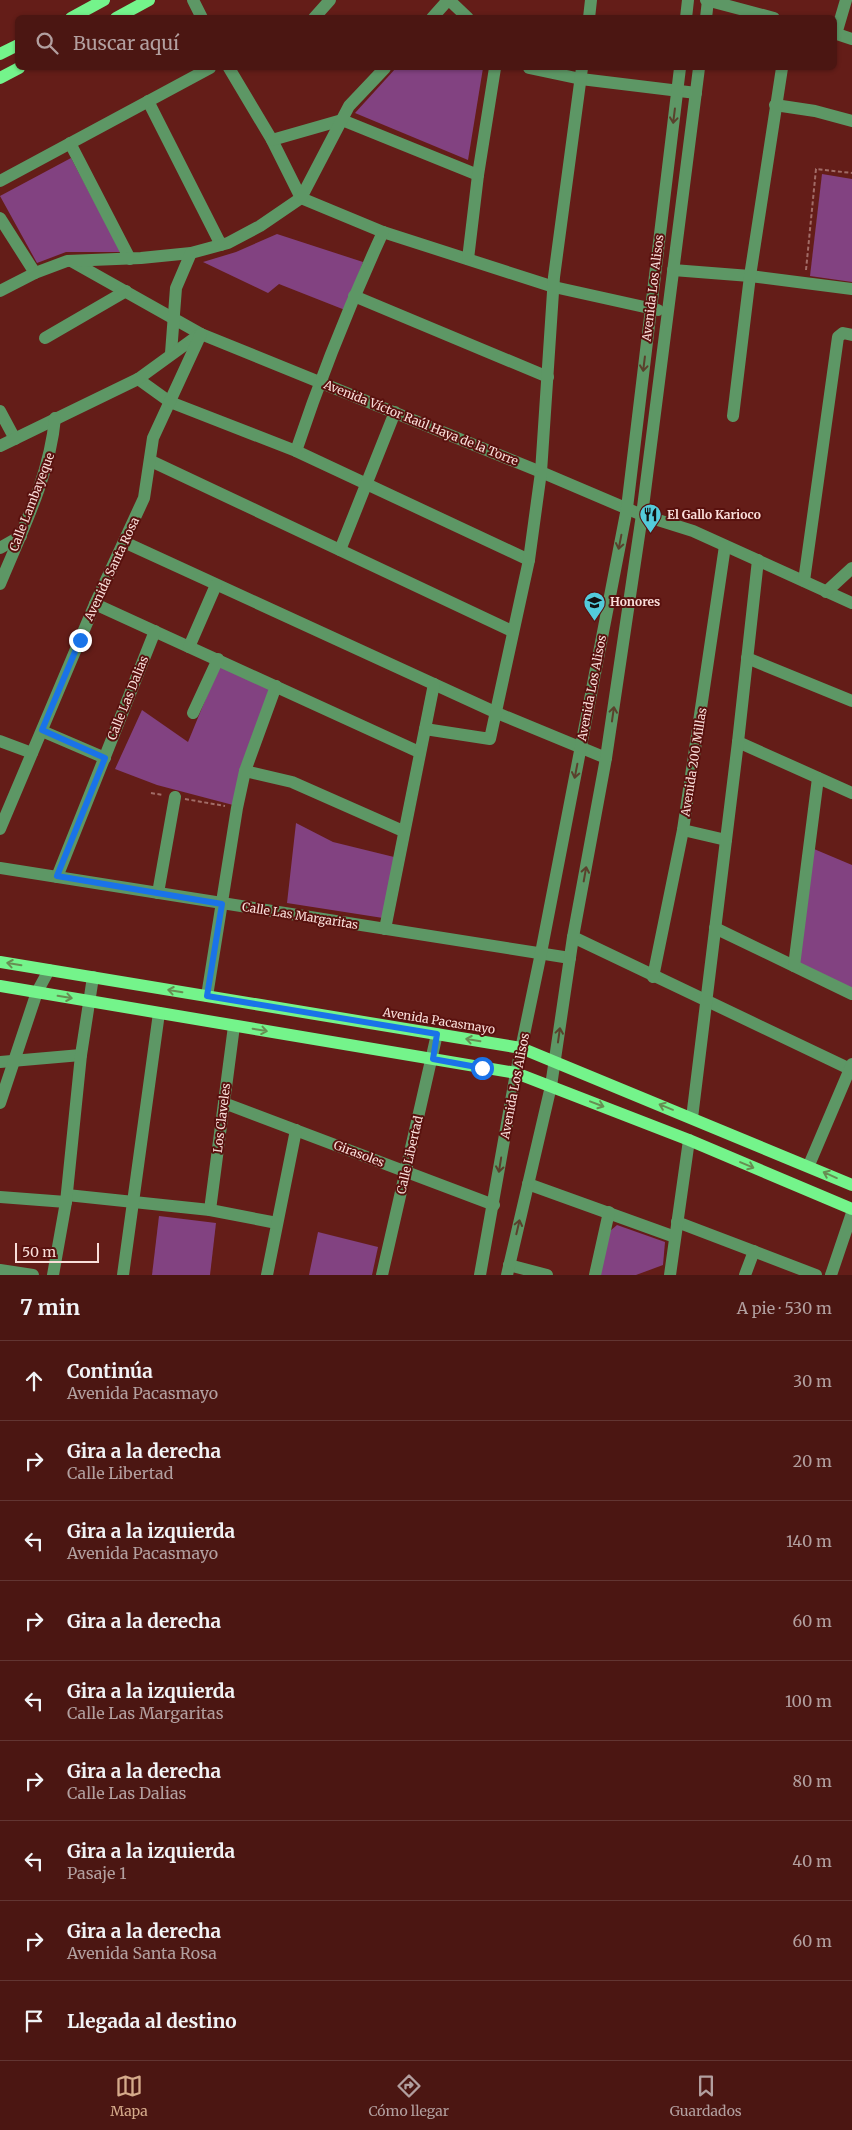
<!DOCTYPE html>
<html lang="es">
<head>
<meta charset="utf-8">
<style>
	:root { --surface:#4b1612; --page:#552320; --text:#f1f3f6; --muted:#b29f9f; --line:#623532; --accent:#d6ab8b }
	body { margin:0; font-family:Merriweather,serif; background:var(--page); color:var(--text) }
	.scale { position:absolute; left:15px; bottom:12px; width:84px; box-sizing:border-box; padding-left:5px; border:2px solid #fadeda; border-top:0; font-size:14px; line-height:18px; white-space:nowrap; color:#fadeda; -webkit-text-stroke:4px #58110e; paint-order:stroke }
	.stop { position:absolute; width:15px; height:15px; margin:-11px; border:4px solid #1a73e8; border-radius:50%; background:#fff }
	.stop.end { background:#1a73e8; border-color:#fff; box-shadow:0 1px 5px #0008 }
	.list { margin:0; padding:0; list-style:none }
	h2 { display:flex; justify-content:space-between; align-items:center; height:65px; margin:0; padding:0 20px; font-size:21px }
	h2 small { font-size:16px; font-weight:400; color:var(--muted) }
	.list li { display:grid; grid-template-columns:32px 1fr auto; gap:15px; align-items:center; box-sizing:border-box; height:80px; padding:0 20px; border-top:1px solid var(--line) }
	.list b { display:block; font-size:19px; white-space:nowrap }
	.list p { margin:0; font-size:16px; white-space:nowrap; color:var(--muted) }
	.list em { font-size:16px; font-style:normal; color:var(--muted) }
	.icon { flex:none; width:28px; height:28px; fill:none; stroke:currentColor; stroke-width:2; stroke-linecap:round; stroke-linejoin:round }
	.map { position:relative; flex:none; width:852px; height:1275px; overflow:hidden }
	.search { position:absolute; background:var(--surface); box-shadow:0 1px 4px #0004; left:15px; right:15px; top:15px; height:55px; display:flex; align-items:center; gap:12px; box-sizing:border-box; padding:0 18px; border-radius:8px; color:var(--muted); font-size:19px }
	.sheet { height:785px; background:var(--surface) }
	nav { display:flex; justify-content:space-around; align-items:center; box-sizing:border-box; height:70px; border-top:1px solid var(--line); background:var(--surface); font-size:14px; color:var(--muted) }
	nav a { display:grid; justify-items:center; gap:2px }
	nav .on { color:var(--accent) }
	.map>svg:first-child { display:block }
	.green { fill:#824281 }
	.lines { fill:none; stroke-linecap:round; stroke-linejoin:round }
	.path { stroke:#a16c67; stroke-width:2; stroke-dasharray:4 2.5; stroke-linecap:butt }
	.minor { stroke:#5d9765; stroke-width:12 }
	.major { stroke:#74f48b; stroke-width:12 }
	.oneway { stroke:#5a402c }
	.oneway2 { stroke:#678e53 }
	.route { stroke:#1a73e8; stroke-width:6 }
	.labels { text-anchor:middle; stroke-width:4; stroke-linejoin:round; paint-order:stroke }
	.street-label { font-size:12px; fill:#fadeda; stroke:#58110e }
	.poi-label { font-size:12px; font-weight:bold; fill:#fadeda; stroke:#58110e; text-anchor:start }
</style>
</head>
<body>
<div class="map">
<svg width="852" height="1275" viewBox="0 0 852 1275">
	<rect width="100%" height="100%" fill="#641d18"/>
	<g class="green">
		<polygon points="396,68 483,68 468,160 355,113"/>
		<polygon points="71,158 121,252 66,252 37,263 0,196"/>
		<polygon points="822,174 852,179 852,282 810,276"/>
		<polygon points="277,234 363,262 345,310 279,284 268,293 203,262 236,252"/>
		<polygon points="220,664 270,686 233,805 157,785 115,769 142,710 188,742"/>
		<polygon points="296,823 333,842 394,857 383,918 287,903"/>
		<polygon points="814,849 852,865 852,989 798,964"/>
		<polygon points="159,1216 216,1223 210,1275 152,1275"/>
		<polygon points="617,1225 665,1242 663,1265 636,1275 600,1275 610,1231"/>
		<polygon points="318,1232 378,1247 372,1275 309,1275"/>
	</g>
	<g class="lines">
		<g class="path">
			<polyline points="806,270 816,169 852,173"/>
			<polyline points="151,793 163,795"/>
			<polyline points="185,799 225,806"/>
		</g>
		<g class="minor">
			<polyline points="193,0 202,18"/>
			<polyline points="449,0 468,18"/>
			<polyline points="706,0 774,18"/>
			<polyline points="314,18 330,0"/>
			<polyline points="432,18 448,0"/>
			<polyline points="589,18 591,0"/>
			<polyline points="686,18 688,0"/>
			<polyline points="706,18 708,0"/>
			<polyline points="834,33 852,39"/>
			<polyline points="836,34 846,0"/>
			<polyline points="229,68 272,140 301,198 383,232 554,287 658,310"/>
			<polyline points="529,68 581,79 696,93"/>
			<polyline points="148,101 221,245"/>
			<polyline points="775,105 815,111 852,121"/>
			<polyline points="272,140 342,120 478,175"/>
			<polyline points="70,143 130,259"/>
			<polyline points="0,181 210,68"/>
			<polyline points="0,218 35,273"/>
			<polyline points="468,259 478,175 495,68"/>
			<polyline points="73,262 201,334 541,472 642,515 693,531 852,603"/>
			<polyline points="673,270 750,276 852,289"/>
			<polyline points="0,291 35,273 67,261 141,258 191,253 228,243 260,226 301,198 349,106 385,68"/>
			<polyline points="354,296 548,377"/>
			<polyline points="45,338 126,291"/>
			<polyline points="171,353 176,288 191,253"/>
			<polyline points="138,379 170,402 296,451 529,560"/>
			<polyline points="0,411 15,439"/>
			<polyline points="733,416 750,276 782,68"/>
			<polyline points="0,446 138,379 200,334"/>
			<path d="M296 451C321 376 350 304 383 232"/>
			<polyline points="151,461 512,631"/>
			<polyline points="124,542 497,713 606,758"/>
			<polyline points="0,548 21,536"/>
			<polyline points="340,550 395,412"/>
			<polyline points="804,581 838,337 843,333 852,335"/>
			<path d="M0 584C22 531 50 475 55 418"/>
			<polyline points="826,592 852,568"/>
			<polyline points="95,604 419,752"/>
			<polyline points="189,647 216,585"/>
			<polyline points="747,658 852,701"/>
			<polyline points="193,713 218,659"/>
			<polyline points="425,729 490,739 529,560 541,472 554,277 582,68"/>
			<polyline points="42,731 105,758"/>
			<polyline points="0,741 32,753"/>
			<polyline points="738,742 852,793"/>
			<polyline points="245,771 292,782 403,831"/>
			<polyline points="0,829 95,604 144,498 153,438 201,334"/>
			<polyline points="683,830 726,840"/>
			<polyline points="0,868 570,958"/>
			<polyline points="57,877 155,631"/>
			<polyline points="158,893 175,797"/>
			<polyline points="715,928 852,994"/>
			<polyline points="385,929 434,684"/>
			<polyline points="573,937 852,1070"/>
			<polyline points="794,966 818,778"/>
			<polyline points="653,977 683,830 725,546"/>
			<polyline points="207,996 237,808 245,771 276,686"/>
			<polyline points="0,1062 81,1055"/>
			<polyline points="0,1103 37,992 49,970"/>
			<polyline points="224,1103 494,1205"/>
			<polyline points="692,1118 738,742 758,560"/>
			<polyline points="809,1165 852,1064"/>
			<polyline points="528,1184 675,1237"/>
			<polyline points="67,1195 210,1210 277,1223"/>
			<polyline points="0,1197 66,1202"/>
			<polyline points="210,1210 234,1026"/>
			<polyline points="677,1222 816,1275"/>
			<polyline points="509,1265 547,1275"/>
			<polyline points="0,1270 33,1275"/>
			<polyline points="53,1275 66,1202 81,1055 93,977"/>
			<polyline points="123,1275 159,1013"/>
			<polyline points="267,1275 296,1130"/>
			<polyline points="382,1275 437,1034"/>
			<polyline points="480,1275 516,1073 541,953 627,508 680,68"/>
			<polyline points="507,1275 551,1086 573,937 606,758 642,515 699,68"/>
			<polyline points="595,1275 609,1212"/>
			<polyline points="670,1275 689,1140"/>
			<polyline points="745,1275 754,1251"/>
			<polyline points="831,1275 852,1213"/>
		</g>
		<g class="major">
			<polyline points="71,18 104,0"/>
			<polyline points="116,18 149,0"/>
			<polyline points="0,54 18,45"/>
			<polyline points="0,78 19,68"/>
			<polyline points="0,962 521,1048 852,1185"/>
			<polyline points="0,986 516,1073 689,1140 852,1209"/>
		</g>
	</g>
	<defs><path id="oneway-shaft" d="M-6 0H5M1.5-3L5.5 0L1.5 3" fill="none" stroke-width="1.6" stroke-linecap="round" stroke-linejoin="round" transform="scale(1.25)"/></defs>
	<g class="oneway">
		<use href="#oneway-shaft" transform="translate(674 116) rotate(97)"/>
		<use href="#oneway-shaft" transform="translate(644 364) rotate(97)"/>
		<use href="#oneway-shaft" transform="translate(620 542) rotate(101)"/>
		<use href="#oneway-shaft" transform="translate(613 714) rotate(-82)"/>
		<use href="#oneway-shaft" transform="translate(576 771) rotate(101)"/>
		<use href="#oneway-shaft" transform="translate(585 874) rotate(-80)"/>
		<use href="#oneway-shaft" transform="translate(559 1035) rotate(-82)"/>
		<use href="#oneway-shaft" transform="translate(500 1165) rotate(99)"/>
		<use href="#oneway-shaft" transform="translate(518 1227) rotate(-77)"/>
	</g>
	<g class="oneway2">
		<use href="#oneway-shaft" transform="translate(14 964) rotate(-171)"/>
		<use href="#oneway-shaft" transform="translate(175 991) rotate(-171)"/>
		<use href="#oneway-shaft" transform="translate(65 997) rotate(9)"/>
		<use href="#oneway-shaft" transform="translate(260 1030) rotate(10)"/>
		<use href="#oneway-shaft" transform="translate(473 1040) rotate(-171)"/>
		<use href="#oneway-shaft" transform="translate(597 1104) rotate(21)"/>
		<use href="#oneway-shaft" transform="translate(666 1107) rotate(-158)"/>
		<use href="#oneway-shaft" transform="translate(747 1165) rotate(23)"/>
		<use href="#oneway-shaft" transform="translate(830 1175) rotate(-156)"/>
	</g>
	<g class="lines">
		<polyline class="route" points="80,640 42,730 105,758 57,876 222,904 207,996 437,1034 433,1059 482,1068"/>
	</g>
	<defs>
		<symbol id="restaurant-pin" viewBox="-11 -11 22 30"><path d="M0 17L-7.5 6A9.5 9.5 0 1 1 7.5 6Z" fill="#53cbdb" stroke="#58110e"/><path d="M-5-6h1v4h1v-4h1v4h1v-4h1v5L-1.5 .5V6h-2V.5L-5-1ZM5-6V6H3V1.5H1.5Q1.5-4 5-6Z" fill="#111"/></symbol>
		<symbol id="university-pin" viewBox="-11 -11 22 30"><path d="M0 17L-7.5 6A9.5 9.5 0 1 1 7.5 6Z" fill="#53cbdb" stroke="#58110e"/><path d="M0-5L7-2L0 1L-7-2ZM-4 1L0 2.5L4 1V4Q0 6-4 4Z" fill="#111"/></symbol>
	</defs>
	<g fill-rule="evenodd">
		<use href="#restaurant-pin" x="638" y="502" width="25" height="34"/>
		<use href="#university-pin" x="582" y="590" width="25" height="34"/>
	</g>
	<g class="labels">
		<g class="street-label">
			<text transform="translate(653 288) rotate(-83)" y="4">Avenida Los Alisos</text>
			<text transform="translate(421 423) rotate(22)" y="4">Avenida Víctor Raúl Haya de la Torre</text>
			<text transform="translate(32 502) rotate(-69)" y="4">Calle Lambayeque</text>
			<text transform="translate(112 569) rotate(-65)" y="4">Avenida Santa Rosa</text>
			<text transform="translate(592 688) rotate(-79)" y="4">Avenida Los Alisos</text>
			<text transform="translate(128 698) rotate(-68)" y="4">Calle Las Dalias</text>
			<text transform="translate(694 762) rotate(-81)" y="4">Avenida 200 Millas</text>
			<text transform="translate(300 916) rotate(9)" y="4">Calle Las Margaritas</text>
			<text transform="translate(439 1021) rotate(9)" y="4">Avenida Pacasmayo</text>
			<text transform="translate(515 1086) rotate(-79)" y="4">Avenida Los Alisos</text>
			<text transform="translate(222 1118) rotate(-83)" y="4">Los Claveles</text>
			<text transform="translate(359 1154) rotate(21)" y="4">Girasoles</text>
			<text transform="translate(410 1155) rotate(-77)" y="4">Calle Libertad</text>
		</g>
		<g class="poi-label">
			<text x="667" y="519">El Gallo Karioco</text>
			<text x="610" y="606">Honores</text>
		</g>
	</g>
</svg>
<div class="scale">50 m</div>
<div class="stop" style="left:482px;top:1068px"></div>
<div class="stop end" style="left:80px;top:640px"></div>
<div class="search"><svg class="icon" aria-label="search" viewBox="0 0 24 24"><circle cx="10" cy="10" r="6"/><path d="M15 15l6 6"/></svg>Buscar aquí</div>
</div>
<section class="sheet">
<h2>7 min<small>A pie · 530 m</small></h2>
<ul class="list">
<li><svg class="icon" aria-label="ahead" viewBox="0 0 24 24"><path d="M12 20V5M6 11l6-6 6 6"/></svg><div><b>Continúa</b><p>Avenida Pacasmayo</p></div><em>30 m</em></li>
<li><svg class="icon" aria-label="right" viewBox="0 0 24 24"><path d="M7 20v-9h11M14 6l5 5-5 5"/></svg><div><b>Gira a la derecha</b><p>Calle Libertad</p></div><em>20 m</em></li>
<li><svg class="icon" aria-label="left" viewBox="0 0 24 24"><path d="M17 20v-9H6M10 6l-5 5 5 5"/></svg><div><b>Gira a la izquierda</b><p>Avenida Pacasmayo</p></div><em>140 m</em></li>
<li><svg class="icon" aria-label="right" viewBox="0 0 24 24"><path d="M7 20v-9h11M14 6l5 5-5 5"/></svg><div><b>Gira a la derecha</b></div><em>60 m</em></li>
<li><svg class="icon" aria-label="left" viewBox="0 0 24 24"><path d="M17 20v-9H6M10 6l-5 5 5 5"/></svg><div><b>Gira a la izquierda</b><p>Calle Las Margaritas</p></div><em>100 m</em></li>
<li><svg class="icon" aria-label="right" viewBox="0 0 24 24"><path d="M7 20v-9h11M14 6l5 5-5 5"/></svg><div><b>Gira a la derecha</b><p>Calle Las Dalias</p></div><em>80 m</em></li>
<li><svg class="icon" aria-label="left" viewBox="0 0 24 24"><path d="M17 20v-9H6M10 6l-5 5 5 5"/></svg><div><b>Gira a la izquierda</b><p>Pasaje 1</p></div><em>40 m</em></li>
<li><svg class="icon" aria-label="right" viewBox="0 0 24 24"><path d="M7 20v-9h11M14 6l5 5-5 5"/></svg><div><b>Gira a la derecha</b><p>Avenida Santa Rosa</p></div><em>60 m</em></li>
<li><svg class="icon" aria-label="arrive" viewBox="0 0 24 24"><path d="M6 21V4h12l-3 4 3 4H6"/></svg><div><b>Llegada al destino</b></div></li>
</ul>
</section>
<nav>
<a class="on"><svg class="icon" aria-label="map" viewBox="0 0 24 24"><path d="M3 6l6-2 6 2 6-2v14l-6 2-6-2-6 2zM9 4v14M15 6v14"/></svg>Mapa</a>
<a><svg class="icon" aria-label="directions" viewBox="0 0 24 24"><path d="M12 3l9 9-9 9-9-9zM9 14v-3h6M13 9l2 2-2 2"/></svg>Cómo llegar</a>
<a><svg class="icon" aria-label="saved" viewBox="0 0 24 24"><path d="M7 4h10v16l-5-4-5 4z"/></svg>Guardados</a>
</nav>
</body>
</html>
